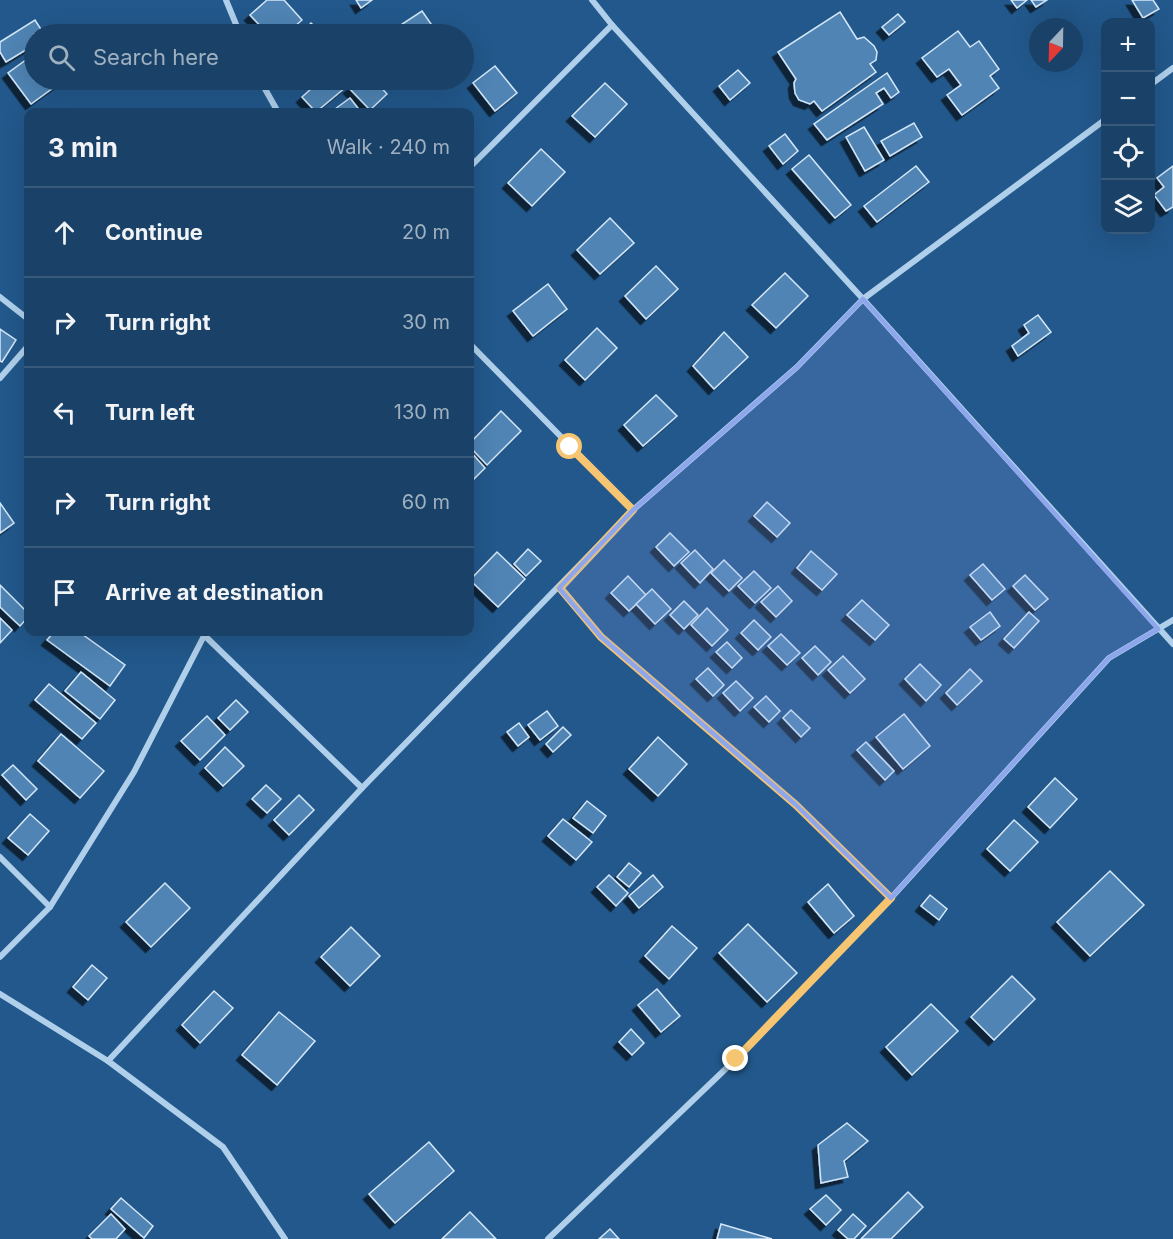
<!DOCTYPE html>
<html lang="en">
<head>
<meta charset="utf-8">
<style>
	:root { --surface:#1a4268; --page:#274d71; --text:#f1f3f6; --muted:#9fb0c0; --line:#385b7c }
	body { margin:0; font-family:Inter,sans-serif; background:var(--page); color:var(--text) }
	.controls { position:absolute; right:18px; top:18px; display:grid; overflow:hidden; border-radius:12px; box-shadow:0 6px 24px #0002 }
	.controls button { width:54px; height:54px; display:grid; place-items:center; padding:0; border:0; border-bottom:2px solid var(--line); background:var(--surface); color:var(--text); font:30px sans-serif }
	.compass { position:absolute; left:1029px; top:18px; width:54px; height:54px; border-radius:50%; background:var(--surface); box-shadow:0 6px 24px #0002; rotate:202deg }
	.stop { position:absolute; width:18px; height:18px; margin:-14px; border:4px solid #f6c572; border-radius:50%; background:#fff }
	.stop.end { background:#f6c572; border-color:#fff; box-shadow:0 2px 6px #0008 }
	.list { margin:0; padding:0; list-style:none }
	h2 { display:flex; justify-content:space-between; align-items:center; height:78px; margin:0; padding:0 24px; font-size:26px }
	h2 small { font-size:20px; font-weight:400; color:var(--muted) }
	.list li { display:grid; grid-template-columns:39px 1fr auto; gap:18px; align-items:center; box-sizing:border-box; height:90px; padding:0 24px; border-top:2px solid var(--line) }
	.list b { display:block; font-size:22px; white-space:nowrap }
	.list em { font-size:20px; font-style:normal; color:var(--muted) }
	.icon { flex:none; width:33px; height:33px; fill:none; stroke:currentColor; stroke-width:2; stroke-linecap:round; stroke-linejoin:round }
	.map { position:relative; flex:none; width:1173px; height:1239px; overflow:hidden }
	.search { position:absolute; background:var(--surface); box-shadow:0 6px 24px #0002; left:24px; top:24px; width:450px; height:66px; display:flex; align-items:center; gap:15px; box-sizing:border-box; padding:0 21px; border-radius:33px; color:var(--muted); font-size:22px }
	.panel { position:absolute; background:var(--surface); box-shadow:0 6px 24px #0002; left:24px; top:108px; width:450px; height:528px; border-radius:12px }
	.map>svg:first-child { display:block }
	.building { fill:#4f84b4; stroke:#d4e7f8; stroke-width:1.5; filter:url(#shadow) }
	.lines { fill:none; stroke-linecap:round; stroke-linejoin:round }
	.street { stroke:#afcfeb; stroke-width:6 }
	.route { stroke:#f6c572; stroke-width:8 }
	.marked { fill:#8ea6ec; fill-opacity:0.2; stroke:#8ea6ec; stroke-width:4.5; stroke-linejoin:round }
</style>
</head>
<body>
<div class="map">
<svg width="1173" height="1239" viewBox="0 0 1173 1239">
	<defs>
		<filter id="shadow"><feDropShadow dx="-5.5" dy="5.5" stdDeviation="0" flood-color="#0009"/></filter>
	</defs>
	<rect width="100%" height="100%" fill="#22588b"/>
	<g class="building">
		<polygon points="267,0 284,0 302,20 286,34 268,34 250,15"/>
		<polygon points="356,0 372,0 361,8"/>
		<polygon points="1011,0 1027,0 1017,8"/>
		<polygon points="1031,0 1047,0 1036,7"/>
		<polygon points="1132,0 1153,0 1159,9 1143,18"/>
		<polygon points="422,11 438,34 387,34"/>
		<polygon points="840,12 857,39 864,37 874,46 877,52 876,60 870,64 876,72 822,111 814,101 810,104 799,100 795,93 794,83 796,79 778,52"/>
		<polygon points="898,14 905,22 889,35 882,27"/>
		<polygon points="35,20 44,34 34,34 34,45 6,62 0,52 0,42"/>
		<polygon points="311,23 323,34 300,34"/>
		<polygon points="958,31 970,47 979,41 999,69 990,76 999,88 962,115 947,95 961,85 949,69 937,77 922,58"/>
		<polygon points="34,54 34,80 64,80 31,104 8,73"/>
		<polygon points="495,66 517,93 495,111 473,83"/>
		<polygon points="738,70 750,83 730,100 719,86"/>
		<polygon points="887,73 899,92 891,98 884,88 876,93 883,104 827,140 814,124"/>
		<polygon points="321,80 339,80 346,87 316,112 302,97"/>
		<polygon points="359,80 374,80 387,94 370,110 349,88"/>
		<polygon points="605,83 627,104 595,137 572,116"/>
		<polygon points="350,98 361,112 331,112"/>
		<polygon points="914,123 922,137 890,156 881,141"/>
		<polygon points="864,127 884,160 865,171 846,137"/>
		<polygon points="785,134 798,151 783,164 769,146"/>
		<polygon points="541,149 565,172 532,206 508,183"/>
		<polygon points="809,155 851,205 835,218 792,169"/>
		<polygon points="916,166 929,182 877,222 864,206"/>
		<polygon points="1173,166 1173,207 1166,211 1154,195 1164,187 1157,178"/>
		<polygon points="610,218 634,243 600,274 577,250"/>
		<polygon points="656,266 678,289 646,319 625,296"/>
		<polygon points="785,273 808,296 776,328 752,305"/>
		<polygon points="548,284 567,309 533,336 513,311"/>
		<polygon points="1038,315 1051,332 1018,356 1012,346 1029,333 1024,325"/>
		<polygon points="597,328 617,348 585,380 565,360"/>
		<polygon points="0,329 16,340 2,362 0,361"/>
		<polygon points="724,332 748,357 714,389 693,366"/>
		<polygon points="656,395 677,416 643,446 624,425"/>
		<polygon points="501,411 521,431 487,465 470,447 470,443"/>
		<polygon points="470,451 485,468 470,483"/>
		<polygon points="767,502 790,523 777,537 754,516"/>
		<polygon points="0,503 14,523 0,533"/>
		<polygon points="670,533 689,552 674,566 656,547"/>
		<polygon points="528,549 541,561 526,576 514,564"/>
		<polygon points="695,550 713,569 700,583 681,563"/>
		<polygon points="811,551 837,574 822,590 797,568"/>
		<polygon points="497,552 525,579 498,607 470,580"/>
		<polygon points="724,560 742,578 729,591 711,573"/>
		<polygon points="983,564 1005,589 992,600 970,575"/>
		<polygon points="754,571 771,588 755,603 738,586"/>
		<polygon points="1025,575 1048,599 1035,610 1013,586"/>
		<polygon points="628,576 646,595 629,611 611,593"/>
		<polygon points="0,585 28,613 28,617 20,626 0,607"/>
		<polygon points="778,586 792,601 776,617 761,602"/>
		<polygon points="652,589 671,609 655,624 636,604"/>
		<polygon points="862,600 889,625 875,640 847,615"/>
		<polygon points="684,601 698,615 684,629 670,615"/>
		<polygon points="707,608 728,630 712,646 691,625"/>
		<polygon points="990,612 1000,626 981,640 970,627"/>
		<polygon points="1029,612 1039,621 1014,648 1004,639"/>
		<polygon points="0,618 12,630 0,643"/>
		<polygon points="754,620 771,637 758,650 741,633"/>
		<polygon points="54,632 79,632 125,665 110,686 47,640"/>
		<polygon points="781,634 800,653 787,665 768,646"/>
		<polygon points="727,642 742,658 732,668 716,652"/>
		<polygon points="815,646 831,662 818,675 802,658"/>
		<polygon points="843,656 865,679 850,693 828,670"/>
		<polygon points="920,664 941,685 926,701 905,679"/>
		<polygon points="708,668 724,685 713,696 696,679"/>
		<polygon points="970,669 982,681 957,705 946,693"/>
		<polygon points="81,672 115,700 100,719 65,691"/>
		<polygon points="736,681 753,698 740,711 723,693"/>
		<polygon points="49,684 96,723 82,739 35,700"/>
		<polygon points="766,696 780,711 769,722 754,707"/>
		<polygon points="236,700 248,712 230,730 218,718"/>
		<polygon points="791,710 810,728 801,737 783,718"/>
		<polygon points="547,711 558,726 540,740 528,725"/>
		<polygon points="904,714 930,746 903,769 876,737"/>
		<polygon points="207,716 225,735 200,760 181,741"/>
		<polygon points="519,723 529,737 518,746 507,732"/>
		<polygon points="563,727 571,735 553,752 546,744"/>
		<polygon points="61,734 104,771 80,798 38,761"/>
		<polygon points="658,737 687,764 658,796 629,769"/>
		<polygon points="866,742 894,771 885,780 857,750"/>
		<polygon points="225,747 244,766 223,786 205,768"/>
		<polygon points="13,765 37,789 26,800 2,775"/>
		<polygon points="1055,778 1077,799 1050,828 1028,807"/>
		<polygon points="266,785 281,799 267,813 252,799"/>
		<polygon points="299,795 314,810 289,835 274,820"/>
		<polygon points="587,801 606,816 593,833 573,818"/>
		<polygon points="30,814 49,831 28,855 8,838"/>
		<polygon points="563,819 592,842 576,860 548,836"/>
		<polygon points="1014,820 1038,842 1010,871 987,849"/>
		<polygon points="629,863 641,873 629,887 617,877"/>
		<polygon points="1110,871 1144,905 1090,956 1057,922"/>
		<polygon points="609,875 628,893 616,906 597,887"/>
		<polygon points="653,875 663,887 639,908 629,896"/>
		<polygon points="165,883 190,908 151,947 126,922"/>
		<polygon points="828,884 854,916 834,933 808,902"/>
		<polygon points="930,895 947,909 939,920 921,906"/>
		<polygon points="748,924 797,973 767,1002 719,953"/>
		<polygon points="672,926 697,948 669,979 645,956"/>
		<polygon points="351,927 380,956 350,986 321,957"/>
		<polygon points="92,965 107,978 88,1000 73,987"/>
		<polygon points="1012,976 1035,999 994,1040 971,1017"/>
		<polygon points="657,989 680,1016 661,1032 638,1005"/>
		<polygon points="214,991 233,1008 200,1043 182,1025"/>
		<polygon points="931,1004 958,1031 912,1075 886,1047"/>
		<polygon points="279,1012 315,1041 277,1085 242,1055"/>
		<polygon points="631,1029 644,1043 632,1055 619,1042"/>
		<polygon points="847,1123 868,1141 844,1161 848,1177 821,1183 818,1145"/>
		<polygon points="429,1142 454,1171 395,1223 369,1194"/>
		<polygon points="908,1192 923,1207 891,1239 861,1239"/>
		<polygon points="826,1195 841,1210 826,1225 810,1209"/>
		<polygon points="121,1198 153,1226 144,1238 111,1209"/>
		<polygon points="470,1212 496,1239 442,1239"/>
		<polygon points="111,1214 125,1229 116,1239 92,1239 89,1236"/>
		<polygon points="853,1214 866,1226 854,1239 848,1239 838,1230"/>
		<polygon points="721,1224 772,1239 717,1239"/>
		<polygon points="610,1229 619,1239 599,1239"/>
	</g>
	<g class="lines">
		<g class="street">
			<polyline points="226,0 240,34"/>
			<polyline points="592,0 612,25 863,299 1173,644"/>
			<polyline points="260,80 278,112"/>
			<polyline points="1150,85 1173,68"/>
			<polyline points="470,167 612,25"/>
			<polyline points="0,297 28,319"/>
			<polyline points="470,344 633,510"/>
			<polyline points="0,378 28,346"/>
			<polyline points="559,588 601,637 796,805 891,898"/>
			<polyline points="204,635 362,788"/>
			<polyline points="0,857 50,907"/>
			<polyline points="0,957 50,907 134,772 206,632"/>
			<polyline points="0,994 108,1061 223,1147 285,1239"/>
			<polyline points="108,1061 362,788 633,510 797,367 863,299 1106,119"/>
			<polyline points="548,1239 736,1059 891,898 1109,658 1173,620"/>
		</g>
	</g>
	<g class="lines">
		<polyline class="route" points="570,447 633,510 560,588 601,637 796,805 891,898 736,1059"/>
	</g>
	<path class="marked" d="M863 299 1158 629 1109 658 891 898 796 805 601 637 559 588 633 510 797 367Z"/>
</svg>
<div class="controls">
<button>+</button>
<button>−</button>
<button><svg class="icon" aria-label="locate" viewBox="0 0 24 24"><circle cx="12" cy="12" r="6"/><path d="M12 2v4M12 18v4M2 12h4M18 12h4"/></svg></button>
<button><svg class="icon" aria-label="layers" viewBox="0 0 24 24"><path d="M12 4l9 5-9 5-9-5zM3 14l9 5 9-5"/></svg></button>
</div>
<svg class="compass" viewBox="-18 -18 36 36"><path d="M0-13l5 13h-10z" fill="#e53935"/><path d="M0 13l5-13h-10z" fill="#9fb0c0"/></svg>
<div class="stop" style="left:570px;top:447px"></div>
<div class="stop end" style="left:736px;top:1059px"></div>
<div class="search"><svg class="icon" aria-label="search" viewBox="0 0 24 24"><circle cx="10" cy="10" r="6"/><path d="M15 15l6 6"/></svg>Search here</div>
<section class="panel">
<h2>3 min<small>Walk · 240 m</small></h2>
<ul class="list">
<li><svg class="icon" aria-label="ahead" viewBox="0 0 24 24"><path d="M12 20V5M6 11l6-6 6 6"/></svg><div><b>Continue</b></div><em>20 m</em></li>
<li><svg class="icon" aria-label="right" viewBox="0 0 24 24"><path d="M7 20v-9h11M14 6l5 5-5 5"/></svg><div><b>Turn right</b></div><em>30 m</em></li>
<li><svg class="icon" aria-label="left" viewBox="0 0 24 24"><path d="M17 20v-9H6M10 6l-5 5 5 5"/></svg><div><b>Turn left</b></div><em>130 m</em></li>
<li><svg class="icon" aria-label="right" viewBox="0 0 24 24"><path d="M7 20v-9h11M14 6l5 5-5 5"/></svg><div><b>Turn right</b></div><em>60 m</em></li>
<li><svg class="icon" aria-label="arrive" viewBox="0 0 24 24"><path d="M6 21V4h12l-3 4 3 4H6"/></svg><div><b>Arrive at destination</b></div></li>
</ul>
</section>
</div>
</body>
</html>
